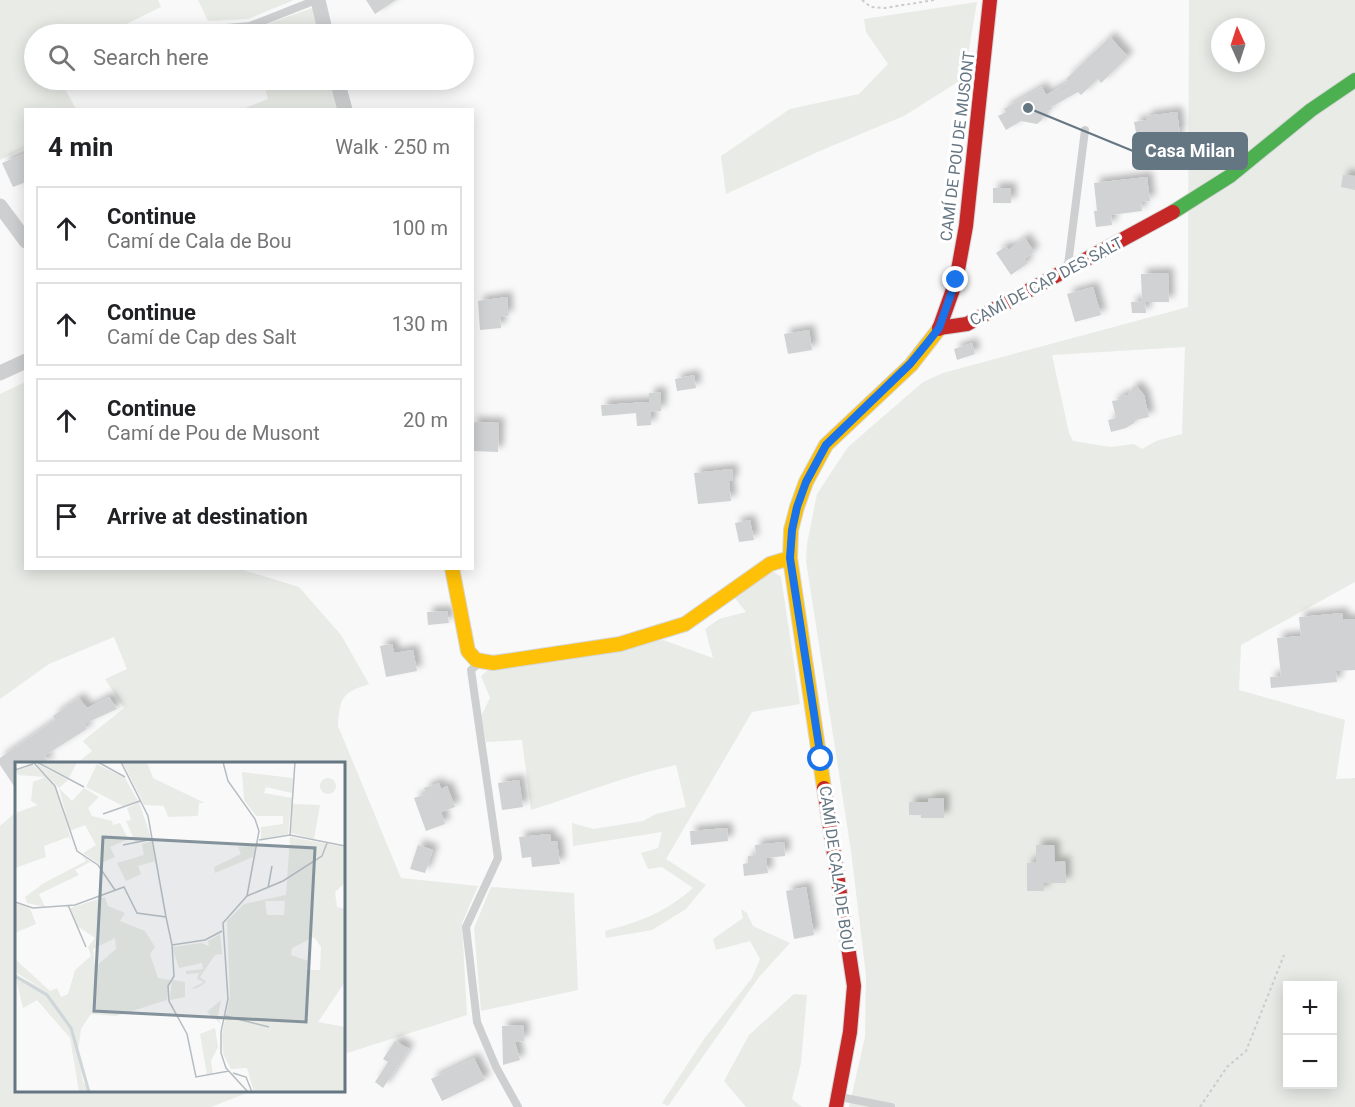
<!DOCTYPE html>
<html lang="en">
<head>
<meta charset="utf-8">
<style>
	:root { --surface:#fff; --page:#f2f2f2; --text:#202124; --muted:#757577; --line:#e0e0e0 }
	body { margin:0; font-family:Roboto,sans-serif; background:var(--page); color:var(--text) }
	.controls { position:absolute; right:18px; bottom:18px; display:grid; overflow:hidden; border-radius:0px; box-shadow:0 3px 15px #0003 }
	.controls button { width:54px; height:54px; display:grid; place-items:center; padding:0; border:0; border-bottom:2px solid var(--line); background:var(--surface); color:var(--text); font:30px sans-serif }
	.compass { position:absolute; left:1211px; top:18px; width:54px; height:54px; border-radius:50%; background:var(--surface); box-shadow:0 3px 15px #0003; rotate:357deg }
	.stop { position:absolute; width:18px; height:18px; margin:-14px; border:4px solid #1a73e8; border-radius:50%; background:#fff }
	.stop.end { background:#1a73e8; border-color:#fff; box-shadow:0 2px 6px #0008 }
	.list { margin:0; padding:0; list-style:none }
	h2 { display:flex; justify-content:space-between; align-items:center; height:78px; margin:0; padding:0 24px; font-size:26px }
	h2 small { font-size:20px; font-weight:400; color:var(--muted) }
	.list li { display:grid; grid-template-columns:39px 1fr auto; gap:18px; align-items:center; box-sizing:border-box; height:84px; margin:0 12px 12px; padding:0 12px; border:2px solid var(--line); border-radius:0px }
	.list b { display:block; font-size:22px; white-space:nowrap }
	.list p { margin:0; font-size:20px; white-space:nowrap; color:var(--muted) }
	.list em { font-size:20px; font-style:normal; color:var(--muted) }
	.icon { flex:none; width:33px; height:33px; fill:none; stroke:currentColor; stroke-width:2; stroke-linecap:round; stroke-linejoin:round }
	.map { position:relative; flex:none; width:1355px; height:1107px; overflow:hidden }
	.search { position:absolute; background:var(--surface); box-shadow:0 3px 15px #0003; left:24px; top:24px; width:450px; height:66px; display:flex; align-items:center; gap:15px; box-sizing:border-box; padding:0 21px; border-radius:33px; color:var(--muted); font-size:22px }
	.panel { position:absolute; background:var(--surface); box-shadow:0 3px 15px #0003; left:24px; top:108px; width:450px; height:462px; border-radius:0px }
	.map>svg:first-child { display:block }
	.green { fill:#e8ebe6; fill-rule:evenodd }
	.building { fill:#d0d2d3; filter:url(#shadow) }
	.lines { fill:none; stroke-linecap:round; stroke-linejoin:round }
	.fast-casing { stroke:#d5d6d7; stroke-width:16 }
	.slow-casing { stroke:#d5d6d7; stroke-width:16 }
	.jam-casing { stroke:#d5d6d7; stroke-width:16 }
	.path { stroke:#cbcccd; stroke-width:2; stroke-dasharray:3 3; stroke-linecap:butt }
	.lane { stroke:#cecfd0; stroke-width:8 }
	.street { stroke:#cecfd0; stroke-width:15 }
	.fast { stroke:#4caf50; stroke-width:14 }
	.slow { stroke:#ffc107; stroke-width:14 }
	.jam { stroke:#c62828; stroke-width:14 }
	.route { stroke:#1a73e8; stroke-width:8 }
	.labels { text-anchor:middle; stroke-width:6; stroke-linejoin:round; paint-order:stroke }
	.street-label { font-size:16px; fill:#657683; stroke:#fff }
	.inset-river { fill:none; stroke:#ced6d9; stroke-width:3 }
	.inset-road { fill:none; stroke:#b5bdc3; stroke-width:1.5 }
	.view { fill:#84929c; fill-opacity:0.15; stroke:#84929c; stroke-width:3 }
	.inset-edge { fill:none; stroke:#657683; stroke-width:3 }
	.leader { fill:none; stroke:#657683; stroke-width:2 }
	.callout-dot { fill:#657683; stroke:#fff; stroke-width:2 }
	.callout { fill:#657683; stroke:#657683; stroke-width:2 }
	.callout-label { font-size:18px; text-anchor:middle; font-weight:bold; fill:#fff }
</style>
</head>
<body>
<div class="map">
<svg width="1355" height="1107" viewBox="0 0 1355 1107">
	<defs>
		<filter id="shadow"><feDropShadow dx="5.5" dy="-5.5" stdDeviation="3" flood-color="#0004"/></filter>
	</defs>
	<rect width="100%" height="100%" fill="#f9f9f9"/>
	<g class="green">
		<polygon points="0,0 158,0 161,7 106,34 34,34 34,80 60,80 76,109 26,110 25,148 0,160"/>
		<polygon points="198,0 294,0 248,19 208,21"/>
		<path d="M1189 0H1355V582L1241 645 1239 690 1345 720 1336 779 1355 778V1107H849L865 1037 866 975 851 851 806 561 807 544 817 494 848 447 923 382 943 373 1188 307ZM1220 27H1256V63H1220ZM1185 347 1182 434 1156 441 1142 449 1134 444 1110 447 1073 441 1069 433 1052 355ZM1288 986H1332V1084H1288Z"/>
		<polygon points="977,2 964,78 904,116 822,150 726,194 721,156 790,109 859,94 888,64 866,32 864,19"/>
		<polygon points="315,7 321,34 252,34 250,30"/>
		<polygon points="263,80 331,80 337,110 240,110 268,99"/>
		<path d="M25 382 26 568 240 569 299 587 341 635 369 684C341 693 340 698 338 726L401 878 478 886 462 923 467 1015 344 1054V764L77 763 92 751 83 741 124 708 105 679 127 669 114 637 49 664 0 699V394Z"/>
		<path d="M773 571 781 577 800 704 752 712 666 859 706 885 686 909 652 930 606 938 605 931C640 922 666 912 693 888L662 867 648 869 641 853 658 848 662 832 573 846 572 823 593 829 643 821 656 814 686 807 676 765C627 775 579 795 531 810L522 740 486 742 481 716 490 698 481 676 487 671 663 640 713 658 705 629 719 619 746 612 734 597Z"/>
		<polygon points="16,812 16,1090 252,1091 211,1107 0,1107 0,826"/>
		<polygon points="491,887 574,893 578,990 481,1011 474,928"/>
		<polygon points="741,909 747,913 753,926 790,943 759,977 668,1106 662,1103 704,1039 752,978 760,959 750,941 716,950 713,939 743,918"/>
		<polygon points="794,994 807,995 801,1063 792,1099 802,1107 746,1107 724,1081 749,1035"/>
	</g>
	<g class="building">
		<polygon points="366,0 396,0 375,14"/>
		<polygon points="1110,37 1128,57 1101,83 1098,79 1081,95 1078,92 1051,107 1052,109 1044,113 1042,120 1037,124 1021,121 1006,130 998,116 1006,112 1004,109 1042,87 1046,95 1069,82 1066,79"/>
		<polygon points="1177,112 1180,134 1176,134 1178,147 1140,153 1134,122 1147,120 1146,116"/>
		<polygon points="26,153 26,182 13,187 2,163"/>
		<polygon points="1343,175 1355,176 1355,190 1341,187"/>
		<polygon points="1147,177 1150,201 1141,202 1142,211 1111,215 1112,225 1096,227 1094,211 1097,211 1094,183"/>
		<rect x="993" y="188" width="18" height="15"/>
		<polygon points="1025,238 1034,252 1024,259 1028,263 1011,275 996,253 1006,246 1008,250"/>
		<polygon points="1168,273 1169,302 1145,302 1146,313 1132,313 1131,302 1142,301 1141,274"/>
		<polygon points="1093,287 1101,315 1075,322 1067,294"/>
		<polygon points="507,297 508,316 500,317 501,328 480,330 478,301"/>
		<polygon points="809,330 812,350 788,354 784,334"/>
		<polygon points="972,343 975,354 957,360 954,349"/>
		<polygon points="694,375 696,388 677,391 675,379"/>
		<polygon points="1133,387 1137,387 1144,395 1149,417 1136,420 1134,423 1126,428 1111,432 1108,420 1116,418 1112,401 1119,400 1118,397 1128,395"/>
		<polygon points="661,392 661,411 651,412 651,425 637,426 636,413 602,416 601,405 649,402 649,393"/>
		<polygon points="472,422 499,423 498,452 472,451"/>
		<polygon points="732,469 733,481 729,481 731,501 698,504 694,473"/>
		<polygon points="750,520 754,540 739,542 735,523"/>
		<polygon points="447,611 449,623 428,625 427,612"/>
		<polygon points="1343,613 1343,620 1355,619 1355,670 1336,671 1337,682 1271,688 1270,677 1281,676 1277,638 1301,636 1299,617"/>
		<polygon points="392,644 394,653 413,650 417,671 386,677 380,646"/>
		<polygon points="109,697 117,709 84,724 87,729 44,756 49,764 16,764 16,789 0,765 0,758 55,720 53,716 79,698 87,708"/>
		<polygon points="519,780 523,807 502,810 498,783"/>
		<polygon points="439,783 441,789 447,786 455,807 441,812 445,824 426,831 414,798 426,794 424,788"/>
		<polygon points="944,798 944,818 921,818 921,815 909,815 909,802 928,802 928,799"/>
		<polygon points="727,828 728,841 691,845 690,831"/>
		<polygon points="550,834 551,842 557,841 560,864 532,867 531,857 522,858 519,837"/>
		<polygon points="784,842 785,856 766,858 768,873 744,876 743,864 748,863 748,856 756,855 755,845"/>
		<polygon points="418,845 433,850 425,873 410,869"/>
		<polygon points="1036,845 1054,845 1055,862 1065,861 1066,883 1044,883 1044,891 1027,891 1027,863 1036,862"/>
		<polygon points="806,887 814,935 794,939 786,891"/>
		<polygon points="523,1025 524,1041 515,1042 520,1060 503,1065 502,1026"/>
		<polygon points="395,1041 409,1049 383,1088 375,1082 388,1062 383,1059"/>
		<polygon points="474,1058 485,1080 442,1101 431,1079"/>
	</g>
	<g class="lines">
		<defs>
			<polyline id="fast" points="1173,212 1230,176 1311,110 1355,80"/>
			<g id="slow">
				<polyline points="452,568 468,651 476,660 493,663 620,644 685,624 770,564 790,558"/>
				<polyline points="824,788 790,558 791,530 797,507 806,482 826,445 911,365 939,329"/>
			</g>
			<g id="jam">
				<polyline points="939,328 967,324 1173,212"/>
				<polyline points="939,329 956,281 966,226 990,0"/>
				<polyline points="824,788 854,986 850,1032 836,1107"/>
			</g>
		</defs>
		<use href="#fast" class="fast-casing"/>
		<use href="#slow" class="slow-casing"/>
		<use href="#jam" class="jam-casing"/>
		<g class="path">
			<polyline points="862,0 871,7 885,8 934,0"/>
			<polyline points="1200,1107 1227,1067 1246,1051 1284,955"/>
		</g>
		<g class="lane">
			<polyline points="164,34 178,32 250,26 316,0"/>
			<polyline points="1068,265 1085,130"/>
			<polyline points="477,665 471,670 498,858 466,927 477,1022 496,1067 518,1107"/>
			<polyline points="840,1097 891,1107"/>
		</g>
		<g class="street">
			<polyline points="318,0 326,34"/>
			<polyline points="337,80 345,110"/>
			<polyline points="0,206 26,241"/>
			<polyline points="0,373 26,361"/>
		</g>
		<use href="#fast" class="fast"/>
		<use href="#slow" class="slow"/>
		<use href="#jam" class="jam"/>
	</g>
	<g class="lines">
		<polyline class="route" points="821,759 790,558 792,530 797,507 806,482 826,445 910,364 928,342 939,328 956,280"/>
	</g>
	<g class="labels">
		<g class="street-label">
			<text transform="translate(957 146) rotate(-83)" y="6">CAMÍ DE POU DE MUSONT</text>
			<text transform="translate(1046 281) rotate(-28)" y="6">CAMÍ DE CAP DES SALT</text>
			<text transform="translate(837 868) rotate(82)" y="6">CAMÍ DE CALA DE BOU</text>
		</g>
	</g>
	<g transform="translate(15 762)">
		<rect width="330" height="330" fill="#f9f9f9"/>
		<path d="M19 0 53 18 44 26 57 39 69 26 84 35 73 46 77 54 97 59 98 63 105 61 113 77 95 85 100 95 84 102 68 91 81 83 70 63 55 69 44 26ZM24 0H62L54 16ZM132 0 138 16 190 41H184L183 54 153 55 149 44 129 43 108 1ZM82 2 110 16 123 39 108 44 71 25ZM18 3 35 18 42 29 56 78 53 75 29 84 31 95 0 106V51L23 43 16 39 18 20 30 15 3 13 1 9ZM227 10 278 16 277 31 251 25 249 31 277 36 273 72 246 77V65L268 62V54H241L229 38ZM305 24a8 8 0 1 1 16 0a8 8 0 1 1-16 0ZM124 40 136 76 120 80 111 59 116 58 112 46ZM277 42 305 43 299 77 276 71ZM275 75 330 85V121L320 130 322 145 330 147V220L303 260 330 265V330H239L232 306 216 307 208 292 207 272 215 235 212 159 229 142 271 133ZM250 139H270L269 153H252ZM299 175 306 185 305 208H291L293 199 276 193 277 186ZM137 79 140 99 123 104 126 112 111 119 102 101 129 93 127 82ZM241 83 238 95 200 111 199 105 226 92 223 85ZM66 93 81 104 75 100 60 108 64 113 24 132 30 145 12 141 10 135 29 121 71 99ZM90 135 93 144 110 151 105 159 130 169 140 185 135 192 143 216 155 218 152 238 101 254 76 252 66 267 63 289 68 320 76 330H64L55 276 22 238 8 246 0 212 28 227 0 210V197L35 229 42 226 46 235 53 232 60 208 76 194 73 185 80 176 62 164 55 146ZM100 176 101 187 80 205 78 187ZM0 141 15 146 21 162 0 171ZM205 172 207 192 200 193 185 215 191 220 182 226 175 227 189 220 182 217 184 211 171 212V209L188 207 187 201 164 206 157 185 186 181 194 184 193 179ZM157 218 170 220V235L155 238ZM206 238 203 254 206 262 192 250ZM200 266 203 285 196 299 198 312 192 313 185 272Z" fill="#e8ebe6" fill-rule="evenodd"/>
		<path class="inset-river" d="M0 214 32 233 56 266 74 330"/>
		<path class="inset-road" d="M18 0 40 24 62 89 83 103 100 128M22 0 69 25M83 0 110 15M106 0 133 54 151 155M208 0 213 19 240 57 244 69 232 134M0 8 18 2M88 52 125 39M275 73 280 0M244 78 275 73 330 84M108 83 138 77M253 126 257 104M0 140 18 146 60 143 109 125 122 151 151 155 157 183 190 178 207 169M53 143 71 185M157 183 159 214 153 224 154 239 172 272 181 315 214 309M210 254 254 265M218 311 231 315 237 330M233 330 211 306 206 291V270L213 237 208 161 232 134 268 119 307 94 312 81"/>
		<path class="view" d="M88 75 300 86 291 260 79 249Z"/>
		<rect width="330" height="330" class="inset-edge"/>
	</g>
	<path class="leader" d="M1028 108L1133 151"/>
	<circle class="callout-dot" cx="1028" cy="108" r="6"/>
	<rect class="callout" x="1133" y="133" width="114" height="36" rx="6"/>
	<g class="callout-label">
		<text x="1190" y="157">Casa Milan</text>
	</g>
</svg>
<div class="controls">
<button>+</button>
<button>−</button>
</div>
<svg class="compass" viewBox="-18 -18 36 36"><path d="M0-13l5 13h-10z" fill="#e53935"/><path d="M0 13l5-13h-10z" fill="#757577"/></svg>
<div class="stop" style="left:821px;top:759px"></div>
<div class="stop end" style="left:956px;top:280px"></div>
<div class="search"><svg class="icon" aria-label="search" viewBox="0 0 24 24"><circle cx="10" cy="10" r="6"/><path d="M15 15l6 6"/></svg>Search here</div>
<section class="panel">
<h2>4 min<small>Walk · 250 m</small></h2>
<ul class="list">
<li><svg class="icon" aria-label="ahead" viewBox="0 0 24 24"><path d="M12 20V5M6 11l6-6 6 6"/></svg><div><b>Continue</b><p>Camí de Cala de Bou</p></div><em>100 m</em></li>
<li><svg class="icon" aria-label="ahead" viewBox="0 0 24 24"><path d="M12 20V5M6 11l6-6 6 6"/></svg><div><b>Continue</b><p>Camí de Cap des Salt</p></div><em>130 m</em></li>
<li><svg class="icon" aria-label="ahead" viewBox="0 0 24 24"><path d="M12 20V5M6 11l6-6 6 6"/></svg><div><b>Continue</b><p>Camí de Pou de Musont</p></div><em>20 m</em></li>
<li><svg class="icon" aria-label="arrive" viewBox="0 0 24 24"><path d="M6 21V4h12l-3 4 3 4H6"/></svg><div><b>Arrive at destination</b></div></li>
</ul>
</section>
</div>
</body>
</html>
